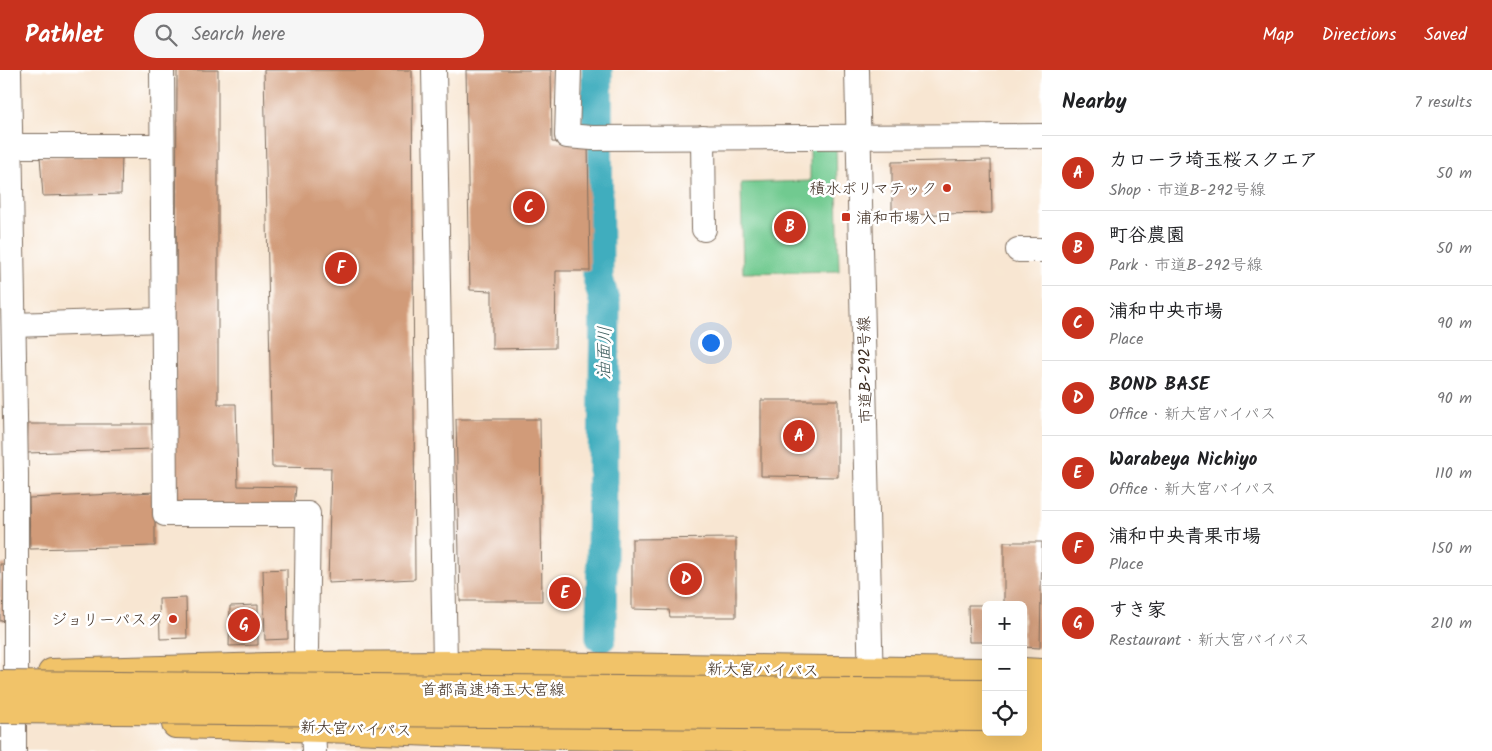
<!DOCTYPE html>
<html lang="en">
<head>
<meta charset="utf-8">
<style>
	:root { --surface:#fff; --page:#f6f6f6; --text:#202124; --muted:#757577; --line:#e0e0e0; --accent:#c8321e }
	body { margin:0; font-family:Kalam,"Klee One",sans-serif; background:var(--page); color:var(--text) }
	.controls { position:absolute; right:15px; bottom:15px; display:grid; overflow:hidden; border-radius:8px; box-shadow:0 5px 20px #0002 }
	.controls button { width:45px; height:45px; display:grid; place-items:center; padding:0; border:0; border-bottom:1px solid var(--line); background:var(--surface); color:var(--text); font:25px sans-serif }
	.you { position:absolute; left:710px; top:272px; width:18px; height:18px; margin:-12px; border:4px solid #fff; border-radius:50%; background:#1a73e8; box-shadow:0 0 0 8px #1a73e833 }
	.badge { display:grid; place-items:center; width:32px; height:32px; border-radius:50%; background:var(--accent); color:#fff; font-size:16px; font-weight:700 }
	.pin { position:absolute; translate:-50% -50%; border:2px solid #fff; box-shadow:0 1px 5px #0006 }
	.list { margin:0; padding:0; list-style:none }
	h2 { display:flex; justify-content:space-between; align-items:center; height:65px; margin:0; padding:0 20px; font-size:21px }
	h2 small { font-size:16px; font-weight:400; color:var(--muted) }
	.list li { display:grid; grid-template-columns:32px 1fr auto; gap:15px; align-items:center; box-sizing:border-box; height:75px; padding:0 20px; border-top:1px solid var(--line) }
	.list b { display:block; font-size:19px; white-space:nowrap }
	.list p { margin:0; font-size:16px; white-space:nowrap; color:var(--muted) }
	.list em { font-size:16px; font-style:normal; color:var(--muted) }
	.icon { flex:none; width:28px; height:28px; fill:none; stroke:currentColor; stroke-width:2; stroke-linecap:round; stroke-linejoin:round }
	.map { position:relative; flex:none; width:1042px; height:681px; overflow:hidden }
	header { display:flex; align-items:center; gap:30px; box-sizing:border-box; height:70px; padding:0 25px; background:var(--accent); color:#fff }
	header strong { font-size:24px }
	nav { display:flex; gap:28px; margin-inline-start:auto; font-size:18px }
	.search { width:350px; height:45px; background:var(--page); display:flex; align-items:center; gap:12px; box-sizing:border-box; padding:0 18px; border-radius:28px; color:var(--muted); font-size:19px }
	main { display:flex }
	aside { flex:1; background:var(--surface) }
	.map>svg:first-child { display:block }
	.green { fill:#71ca90; stroke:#567a57 }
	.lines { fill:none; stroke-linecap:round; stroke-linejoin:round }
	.river { stroke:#40adbe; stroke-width:31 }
	.building { fill:#d19b79 }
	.minor-casing { stroke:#7d6c5d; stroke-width:26 }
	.highway-casing { stroke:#7d6c5d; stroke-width:30 }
	.minor { stroke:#fff; stroke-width:24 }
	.highway { stroke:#f1c369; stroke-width:28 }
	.highway-bridge-casing { stroke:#7d6c5d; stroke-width:30; stroke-linecap:butt }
	.highway-bridge { stroke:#f1c369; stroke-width:28 }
	.poi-dot { fill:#c8321e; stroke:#fff; stroke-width:2 }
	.labels { text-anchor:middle; stroke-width:5; stroke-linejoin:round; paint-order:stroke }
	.poi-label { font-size:16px; fill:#3b2a1e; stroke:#fff; text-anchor:end }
	.street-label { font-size:16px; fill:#3b2a1e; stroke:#fff }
	.water-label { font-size:18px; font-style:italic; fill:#3d5e5e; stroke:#fff }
</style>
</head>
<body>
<header>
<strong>Pathlet</strong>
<div class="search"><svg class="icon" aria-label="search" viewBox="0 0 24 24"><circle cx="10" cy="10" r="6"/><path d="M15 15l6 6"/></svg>Search here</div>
<nav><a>Map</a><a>Directions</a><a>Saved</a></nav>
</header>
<main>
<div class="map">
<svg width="1042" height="681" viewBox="0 0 1042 681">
	<rect width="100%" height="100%" fill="#fff"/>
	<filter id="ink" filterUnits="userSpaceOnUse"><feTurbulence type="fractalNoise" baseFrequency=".02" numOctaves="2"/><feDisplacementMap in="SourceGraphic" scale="10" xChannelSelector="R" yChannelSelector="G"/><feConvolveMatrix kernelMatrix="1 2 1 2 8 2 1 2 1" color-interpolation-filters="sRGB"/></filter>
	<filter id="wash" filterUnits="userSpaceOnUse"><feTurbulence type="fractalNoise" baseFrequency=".0096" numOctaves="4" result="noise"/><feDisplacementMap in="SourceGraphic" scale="20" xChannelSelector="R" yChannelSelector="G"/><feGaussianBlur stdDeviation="1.12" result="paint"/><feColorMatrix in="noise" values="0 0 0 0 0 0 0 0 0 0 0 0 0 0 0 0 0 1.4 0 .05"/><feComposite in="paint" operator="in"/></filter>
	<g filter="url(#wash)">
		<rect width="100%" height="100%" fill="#f8e6d2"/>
		<polygon class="green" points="810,74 836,74 839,201 743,203 741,113 810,111"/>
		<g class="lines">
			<polyline class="river" points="597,0 598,208 605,234 601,567"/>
		</g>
		<g id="blocks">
			<g class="building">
				<polygon points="177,0 218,0 218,334 236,334 238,416 296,417 294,436 175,435"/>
				<polygon points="264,0 412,0 415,509 328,513 331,398 272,397"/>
				<polygon points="466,0 551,0 552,72 588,74 590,201 556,201 555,278 492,279 492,221 470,220"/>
				<polygon points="122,85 121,124 43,126 40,87"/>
				<polygon points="991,90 992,143 892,145 892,92"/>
				<polygon points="761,330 838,330 838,407 761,406"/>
				<polygon points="456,349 540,349 542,531 460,531"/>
				<polygon points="28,354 152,354 153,379 27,383"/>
				<polygon points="155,422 155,476 30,479 29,428"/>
				<polygon points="736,468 736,547 670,547 669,540 632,539 632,469"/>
				<polygon points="1004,472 1042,472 1040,578 1023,577 1023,535 1004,535"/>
				<polygon points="0,494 6,494 7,550 0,551"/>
				<polygon points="287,499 288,569 265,570 263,500"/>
				<polygon points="186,528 187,568 160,569 159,529"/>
				<polygon points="258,535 258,575 229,576 230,536"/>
				<polygon points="968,535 986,535 986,572 969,572"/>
			</g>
		</g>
	</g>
	<g filter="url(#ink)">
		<use href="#blocks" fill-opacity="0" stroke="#7d6c5d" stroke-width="1"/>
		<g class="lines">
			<defs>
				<g id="minor">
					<polyline points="9,0 16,404 16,604"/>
					<polyline points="162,0 165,444 308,444 306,578"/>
					<polyline points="434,0 445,595"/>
					<polyline points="569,0 567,66 592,68 1042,66"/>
					<polyline points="857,0 871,618"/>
					<polyline points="703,67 704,159"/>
					<polyline points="0,76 162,76"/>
					<polyline points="1018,180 1042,180"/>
					<polyline points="14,255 162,250"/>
					<polyline points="313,656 314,681"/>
					<polyline points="14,681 14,651"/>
				</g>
				<g id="highway">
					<polyline points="1023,602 1042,603"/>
					<polyline points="52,603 306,596 445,595 986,602"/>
					<polyline points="1023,624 1042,624"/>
					<polyline points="1023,648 1042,648"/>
					<path d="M176 654C274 656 371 660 468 663 659 668 851 670 1042 669"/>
				</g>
			</defs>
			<use href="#minor" class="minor-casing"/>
			<use href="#highway" class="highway-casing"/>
			<use href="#minor" class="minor"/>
			<use href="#highway" class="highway"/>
			<defs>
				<g id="highway-bridge">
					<polyline points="0,615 986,623"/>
					<polyline points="0,639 986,647"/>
				</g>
			</defs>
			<use href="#highway-bridge" class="highway-bridge-casing"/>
			<use href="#highway-bridge" class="highway-bridge"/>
		</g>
	</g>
	<g class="poi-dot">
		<circle cx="947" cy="118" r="5"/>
		<rect x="841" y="142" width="10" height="10" rx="2.5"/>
		<circle cx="173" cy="549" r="5"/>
	</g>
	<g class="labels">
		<g class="poi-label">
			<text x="937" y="124">積水ポリマテック</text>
			<text x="856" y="153" text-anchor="start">浦和市場入口</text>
			<text x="163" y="555">ジョリーパスタ</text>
		</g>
		<g class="street-label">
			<text transform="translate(864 300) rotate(-91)" y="6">市道B-292号線</text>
			<text transform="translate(763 599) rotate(1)" y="6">新大宮バイパス</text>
			<text x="493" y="625">首都高速埼玉大宮線</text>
			<text transform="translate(356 658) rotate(2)" y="6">新大宮バイパス</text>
		</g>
		<g class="water-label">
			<text transform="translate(604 283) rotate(-89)" y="6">油面川</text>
		</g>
	</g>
</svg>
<div class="controls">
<button>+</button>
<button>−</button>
<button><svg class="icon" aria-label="locate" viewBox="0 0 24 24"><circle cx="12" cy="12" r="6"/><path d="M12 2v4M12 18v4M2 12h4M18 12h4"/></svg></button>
</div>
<div class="you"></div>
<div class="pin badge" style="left:799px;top:366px">A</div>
<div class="pin badge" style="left:790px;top:157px">B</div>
<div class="pin badge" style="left:529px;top:137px">C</div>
<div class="pin badge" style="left:686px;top:509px">D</div>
<div class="pin badge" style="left:565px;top:523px">E</div>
<div class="pin badge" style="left:341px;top:198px">F</div>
<div class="pin badge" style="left:244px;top:555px">G</div>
</div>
<aside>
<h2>Nearby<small>7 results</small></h2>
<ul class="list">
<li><span class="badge">A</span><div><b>カローラ埼玉桜スクエア</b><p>Shop · 市道B-292号線</p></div><em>50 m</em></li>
<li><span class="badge">B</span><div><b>町谷農園</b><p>Park · 市道B-292号線</p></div><em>50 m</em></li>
<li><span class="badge">C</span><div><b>浦和中央市場</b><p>Place</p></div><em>90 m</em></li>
<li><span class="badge">D</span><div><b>BOND BASE</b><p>Office · 新大宮バイパス</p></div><em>90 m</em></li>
<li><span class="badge">E</span><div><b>Warabeya Nichiyo</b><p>Office · 新大宮バイパス</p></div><em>110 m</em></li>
<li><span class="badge">F</span><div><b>浦和中央青果市場</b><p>Place</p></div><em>150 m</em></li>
<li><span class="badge">G</span><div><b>すき家</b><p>Restaurant · 新大宮バイパス</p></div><em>210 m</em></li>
</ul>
</aside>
</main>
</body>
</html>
